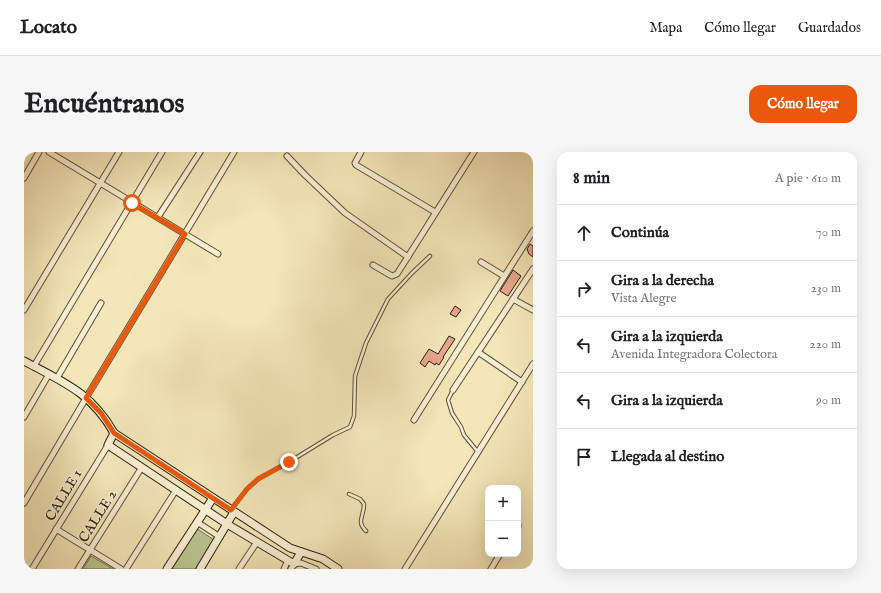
<!DOCTYPE html>
<html lang="es">
<head>
<meta charset="utf-8">
<style>
	:root { --surface:#fff; --page:#f6f6f6; --text:#202124; --muted:#757577; --line:#e0e0e0; --accent:#ea580c }
	body { margin:0; font-family:"IM FELL English",serif; background:var(--page); color:var(--text) }
	.controls { position:absolute; right:12px; bottom:12px; display:grid; overflow:hidden; border-radius:8px; box-shadow:0 4px 16px #0002 }
	.controls button { width:36px; height:36px; display:grid; place-items:center; padding:0; border:0; border-bottom:1px solid var(--line); background:var(--surface); color:var(--text); font:20px sans-serif }
	.stop { position:absolute; width:12px; height:12px; margin:-9px; border:3px solid #ea580c; border-radius:50%; background:#fff }
	.stop.end { background:#ea580c; border-color:#fff; box-shadow:0 1px 4px #0008 }
	.list { margin:0; padding:0; list-style:none }
	h2 { display:flex; justify-content:space-between; align-items:center; height:52px; margin:0; padding:0 16px; font-size:17px }
	h2 small { font-size:13px; font-weight:400; color:var(--muted) }
	.list li { display:grid; grid-template-columns:26px 1fr auto; gap:12px; align-items:center; box-sizing:border-box; height:56px; padding:0 16px; border-top:1px solid var(--line) }
	.list b { display:block; font-size:15px; white-space:nowrap }
	.list p { margin:0; font-size:13px; white-space:nowrap; color:var(--muted) }
	.list em { font-size:13px; font-style:normal; color:var(--muted) }
	.icon { flex:none; width:22px; height:22px; fill:none; stroke:currentColor; stroke-width:2; stroke-linecap:round; stroke-linejoin:round }
	.map { position:relative; flex:none; width:509px; height:417px; overflow:hidden; border-radius:12px }
	header { display:flex; align-items:center; gap:24px; box-sizing:border-box; height:56px; padding:0 20px; background:var(--surface); border-bottom:1px solid var(--line) }
	header strong { font-size:19px }
	nav { display:flex; gap:22px; margin-inline-start:auto; font-size:14px }
	.intro { display:flex; align-items:center; justify-content:space-between; box-sizing:border-box; height:96px; padding:0 24px }
	h1 { margin:0; font-size:28px }
	.button { padding:10px 18px; border-radius:12px; background:var(--accent); color:#fff; font-size:14px; font-weight:700 }
	main { display:flex; gap:24px; padding:0 24px }
	aside { flex:1; background:var(--surface); border-radius:12px; box-shadow:0 4px 16px #0002 }
	.map>svg:first-child { display:block }
	.green { fill:#bac590; stroke:#72724f }
	.building { fill:#eaa78e; stroke:#291e0e }
	.lines { fill:none; stroke-linecap:round; stroke-linejoin:round }
	.lane-casing { stroke:#5c5039; stroke-width:4.5 }
	.street-casing { stroke:#5c5039; stroke-width:7 }
	.secondary-casing { stroke:#291e0e; stroke-width:9 }
	.lane { stroke:#f8efd2; stroke-width:2.5 }
	.street { stroke:#f8efd2; stroke-width:5 }
	.secondary { stroke:#f8efd2; stroke-width:7 }
	.route { stroke:#ea580c; stroke-width:5 }
	.labels { text-anchor:middle; stroke-width:3; stroke-linejoin:round; paint-order:stroke }
	.street-label { font-size:14px; fill:#291e0e; stroke:#f8efd2 }
</style>
</head>
<body>
<header>
<strong>Locato</strong>
<nav><a>Mapa</a><a>Cómo llegar</a><a>Guardados</a></nav>
</header>
<div class="intro"><h1>Encuéntranos</h1><a class="button">Cómo llegar</a></div>
<main>
<div class="map">
<svg width="509" height="417" viewBox="0 0 509 417">
	<rect width="100%" height="100%" fill="#f4e6b9"/>
	<filter id="stains"><feTurbulence type="fractalNoise" baseFrequency=".005" numOctaves="4"/><feColorMatrix values="0 0 0 0 .2 0 0 0 0 .09 0 0 0 0 .02 0 0 0 .5 -.17"/></filter>
	<radialGradient id="worn" r=".72"><stop offset=".6" stop-color="#630" stop-opacity="0"/><stop offset="1" stop-color="#630" stop-opacity=".3"/></radialGradient>
	<g class="green">
		<polygon points="172,376 190,388 171,417 146,417"/>
		<polygon points="67,404 89,417 59,417"/>
	</g>
	<g class="building">
		<polygon points="506,92 509,94 509,105 505,102 503,97"/>
		<polygon points="489,118 497,124 484,144 476,139"/>
		<polygon points="431,154 437,158 432,165 426,162"/>
		<polygon points="425,184 431,187 419,205 420,205 415,213 412,211 411,213 405,209 401,215 396,211 405,197 414,202"/>
	</g>
	<g class="lines">
		<defs>
			<g id="lane">
				<polyline points="429,238 424,248 428,261 437,275 440,283 454,300"/>
				<path d="M325 342 336 347 340 352C340 364 332 370 342 379"/>
				<polyline points="208,356 223,337 234,327 265,310 309,283 326,275 330,264 331,224 342,191 364,147 388,121 406,104"/>
			</g>
			<g id="street">
				<polyline points="25,0 194,102"/>
				<polyline points="337,0 331,11 332,13 411,60"/>
				<polyline points="263,4 281,23 321,61 384,105"/>
				<polyline points="0,26 15,0"/>
				<polyline points="134,65 176,0"/>
				<polyline points="457,110 480,124"/>
				<polyline points="349,113 368,124 373,122 450,0"/>
				<polyline points="489,147 509,158"/>
				<polyline points="0,158 95,0"/>
				<polyline points="454,200 498,230"/>
				<polyline points="10,214 138,0"/>
				<polyline points="33,226 77,151"/>
				<polyline points="429,238 509,117"/>
				<polyline points="0,265 25,222"/>
				<polyline points="390,268 509,79"/>
				<polyline points="0,351 62,246 210,0"/>
				<polyline points="173,370 196,385"/>
				<polyline points="494,374 494,373"/>
				<polyline points="32,377 97,417"/>
				<polyline points="8,417 84,293"/>
				<polyline points="54,417 118,315"/>
				<polyline points="102,417 152,338"/>
				<polyline points="215,417 233,390"/>
				<polyline points="260,417 264,408"/>
				<polyline points="267,417 270,412 277,411 292,417"/>
				<polyline points="381,417 509,212"/>
				<polyline points="467,417 476,402"/>
			</g>
			<g id="secondary">
				<path d="M0 209C39 230 67 240 90 281L266 396 299 407 314 417"/>
				<polyline points="90,281 84,293 203,372 270,412 277,400"/>
				<polyline points="143,417 189,346"/>
				<polyline points="176,417 210,360"/>
			</g>
		</defs>
		<use href="#lane" class="lane-casing"/>
		<use href="#street" class="street-casing"/>
		<use href="#secondary" class="secondary-casing"/>
		<use href="#lane" class="lane"/>
		<use href="#street" class="street"/>
		<use href="#secondary" class="secondary"/>
	</g>
	<g class="lines">
		<polyline class="route" points="108,51 161,82 62,246 77,261 90,281 207,358 223,337 234,327 265,310"/>
	</g>
	<g class="labels">
		<g class="street-label">
			<text transform="translate(39 343) rotate(-59)" y="5">CALLE 1</text>
			<text transform="translate(73 364) rotate(-58)" y="5">CALLE 2</text>
		</g>
	</g>
	<rect width="100%" height="100%" filter="url(#stains)"/>
	<rect width="100%" height="100%" fill="url(#worn)"/>
</svg>
<div class="controls">
<button>+</button>
<button>−</button>
</div>
<div class="stop" style="left:108px;top:51px"></div>
<div class="stop end" style="left:265px;top:310px"></div>
</div>
<aside>
<h2>8 min<small>A pie · 610 m</small></h2>
<ul class="list">
<li><svg class="icon" aria-label="ahead" viewBox="0 0 24 24"><path d="M12 20V5M6 11l6-6 6 6"/></svg><div><b>Continúa</b></div><em>70 m</em></li>
<li><svg class="icon" aria-label="right" viewBox="0 0 24 24"><path d="M7 20v-9h11M14 6l5 5-5 5"/></svg><div><b>Gira a la derecha</b><p>Vista Alegre</p></div><em>230 m</em></li>
<li><svg class="icon" aria-label="left" viewBox="0 0 24 24"><path d="M17 20v-9H6M10 6l-5 5 5 5"/></svg><div><b>Gira a la izquierda</b><p>Avenida Integradora Colectora</p></div><em>220 m</em></li>
<li><svg class="icon" aria-label="left" viewBox="0 0 24 24"><path d="M17 20v-9H6M10 6l-5 5 5 5"/></svg><div><b>Gira a la izquierda</b></div><em>90 m</em></li>
<li><svg class="icon" aria-label="arrive" viewBox="0 0 24 24"><path d="M6 21V4h12l-3 4 3 4H6"/></svg><div><b>Llegada al destino</b></div></li>
</ul>
</aside>
</main>
</body>
</html>
